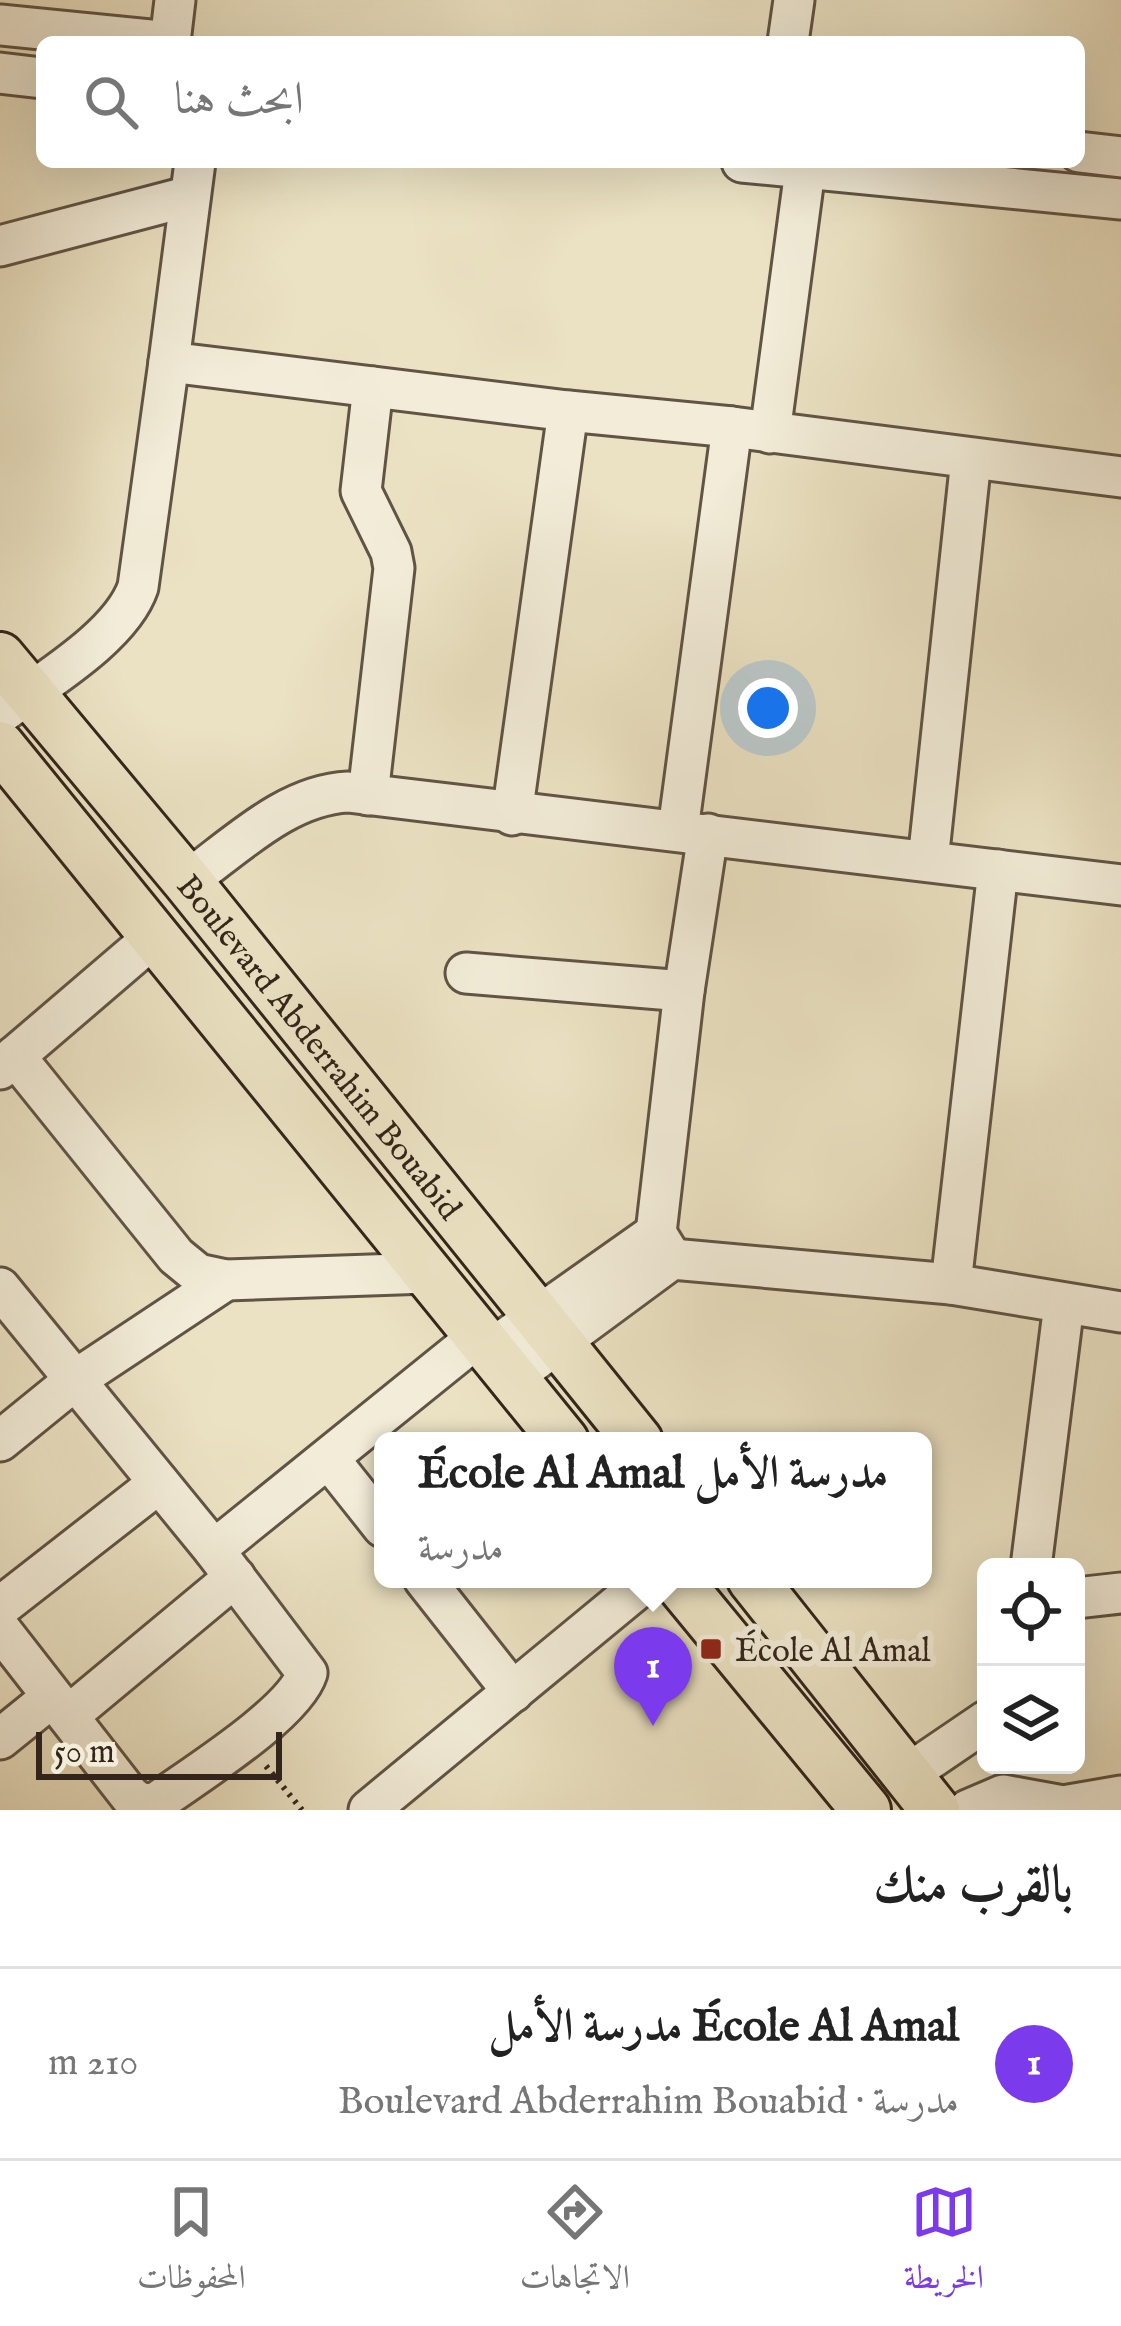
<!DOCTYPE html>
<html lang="ar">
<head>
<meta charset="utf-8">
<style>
	:root { --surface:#fff; --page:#f6f6f6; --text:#222; --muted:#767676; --line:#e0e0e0; --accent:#7c3aed }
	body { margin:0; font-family:"IM FELL English",Amiri,serif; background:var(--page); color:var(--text); direction:rtl }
	.controls { position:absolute; right:36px; bottom:36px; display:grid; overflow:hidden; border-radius:18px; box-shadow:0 12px 48px #0002 }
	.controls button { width:108px; height:108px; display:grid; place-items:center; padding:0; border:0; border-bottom:3px solid var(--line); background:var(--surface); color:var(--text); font:60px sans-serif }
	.scale { position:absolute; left:36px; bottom:30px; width:246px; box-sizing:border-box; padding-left:12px; border:6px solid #33251b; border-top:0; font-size:33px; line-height:42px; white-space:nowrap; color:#33251b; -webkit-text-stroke:9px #f2ecd8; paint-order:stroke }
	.you { position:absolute; left:768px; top:708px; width:42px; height:42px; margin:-30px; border:9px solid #fff; border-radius:50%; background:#1a73e8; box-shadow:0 0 0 18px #1a73e833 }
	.badge { display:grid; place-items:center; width:78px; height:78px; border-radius:50%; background:var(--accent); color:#fff; font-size:39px; font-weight:700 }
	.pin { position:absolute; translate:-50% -99px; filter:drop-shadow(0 3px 6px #0008) }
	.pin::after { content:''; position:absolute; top:63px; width:42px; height:36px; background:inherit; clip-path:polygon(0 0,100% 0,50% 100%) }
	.popup { position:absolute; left:374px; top:1432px; width:558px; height:156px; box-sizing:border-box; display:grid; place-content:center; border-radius:18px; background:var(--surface); filter:drop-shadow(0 3px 9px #0005); font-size:39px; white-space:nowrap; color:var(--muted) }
	.popup b { font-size:45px; color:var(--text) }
	.popup::after { content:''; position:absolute; left:50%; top:100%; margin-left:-24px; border:24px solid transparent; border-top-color:var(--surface) }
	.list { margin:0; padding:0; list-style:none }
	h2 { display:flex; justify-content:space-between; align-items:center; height:156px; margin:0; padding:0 48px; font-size:51px }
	h2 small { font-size:39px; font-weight:400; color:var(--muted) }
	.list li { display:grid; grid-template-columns:78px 1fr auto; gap:36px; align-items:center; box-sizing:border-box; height:192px; padding:0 48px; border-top:3px solid var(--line) }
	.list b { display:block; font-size:45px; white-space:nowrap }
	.list p { margin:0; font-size:39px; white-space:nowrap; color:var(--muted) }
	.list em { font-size:39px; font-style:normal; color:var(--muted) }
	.icon { flex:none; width:66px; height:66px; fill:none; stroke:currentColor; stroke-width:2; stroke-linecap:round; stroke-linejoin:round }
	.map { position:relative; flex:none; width:1121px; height:1810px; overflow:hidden; direction:ltr }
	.search { position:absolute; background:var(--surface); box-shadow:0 12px 48px #0002; left:36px; right:36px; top:36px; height:132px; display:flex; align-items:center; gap:30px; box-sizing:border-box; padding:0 42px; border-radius:18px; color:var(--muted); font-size:45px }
	.sheet { height:348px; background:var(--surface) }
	nav { display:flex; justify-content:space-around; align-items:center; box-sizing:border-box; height:168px; border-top:3px solid var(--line); background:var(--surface); font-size:33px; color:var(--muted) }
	nav a { display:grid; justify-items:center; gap:6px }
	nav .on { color:var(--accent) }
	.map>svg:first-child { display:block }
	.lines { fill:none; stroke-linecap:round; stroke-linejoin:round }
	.minor-casing { stroke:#615445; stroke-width:45 }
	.major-casing { stroke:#33251b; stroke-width:54 }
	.path { stroke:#33251b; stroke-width:6; stroke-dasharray:3 6; stroke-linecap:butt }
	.minor { stroke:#f2ecd8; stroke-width:39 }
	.major { stroke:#ebe2c3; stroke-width:48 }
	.poi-dot { fill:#8f2418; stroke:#f2ecd8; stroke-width:4.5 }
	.labels { text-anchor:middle; stroke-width:12; stroke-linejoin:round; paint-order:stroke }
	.street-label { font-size:33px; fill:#33251b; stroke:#f2ecd8 }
	.poi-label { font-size:33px; fill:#33251b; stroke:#f2ecd8; text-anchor:start }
</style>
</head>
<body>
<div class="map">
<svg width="1121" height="1810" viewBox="0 0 1121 1810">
	<rect width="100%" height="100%" fill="#ebe2c3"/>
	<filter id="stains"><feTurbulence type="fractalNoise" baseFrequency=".00167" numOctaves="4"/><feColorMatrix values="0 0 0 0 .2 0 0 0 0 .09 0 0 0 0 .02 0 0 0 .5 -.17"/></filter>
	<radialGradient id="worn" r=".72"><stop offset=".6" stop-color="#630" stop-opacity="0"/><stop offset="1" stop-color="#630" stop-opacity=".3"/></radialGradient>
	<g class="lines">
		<defs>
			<g id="minor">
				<polyline points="0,25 170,42"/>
				<polyline points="170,42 175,0"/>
				<polyline points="788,42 794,0"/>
				<polyline points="0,73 42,78"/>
				<polyline points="1079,152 1121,157"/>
				<polyline points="195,162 169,362 568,411 732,427 1121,477"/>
				<polyline points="742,162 1121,199"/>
				<polyline points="0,246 190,196"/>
				<polyline points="770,433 805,170 801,162"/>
				<path d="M0 714C43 682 121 637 138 587L169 362"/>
				<polyline points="368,795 394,568 391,552 361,491 373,387"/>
				<polyline points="512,815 568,411"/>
				<polyline points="678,830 732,427"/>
				<polyline points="928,861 971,459"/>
				<path d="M187 881C236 846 286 795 348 792L1121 885"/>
				<polyline points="466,973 684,991"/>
				<polyline points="15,1056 176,1256 198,1274 226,1280 428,1273"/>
				<polyline points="0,1069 154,937"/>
				<polyline points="672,1259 656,1233 684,991 708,834"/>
				<polyline points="951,1284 998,870"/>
				<path d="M0 1288 214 1550 307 1673C294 1714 193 1776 156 1803L141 1804 130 1796 0 1629"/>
				<polyline points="490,1350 656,1233"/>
				<polyline points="512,1377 672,1259 951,1284 1121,1312"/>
				<polyline points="0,1441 75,1380 226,1280"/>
				<polyline points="329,1459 383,1527"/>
				<polyline points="214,1550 479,1336"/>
				<polyline points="1031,1567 1064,1304"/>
				<polyline points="424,1579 513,1692"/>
				<polyline points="1076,1598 1121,1593"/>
				<polyline points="0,1607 159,1483"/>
				<polyline points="68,1716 235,1577"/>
				<polyline points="0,1739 52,1697"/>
				<polyline points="908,1774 986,1721"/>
				<polyline points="369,1810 649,1579"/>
				<polyline points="968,1810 1003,1795 1063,1806 1121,1796"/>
			</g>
			<g id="major">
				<path id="s1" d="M0 657 187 881 638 1441"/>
				<polyline points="0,746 564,1441"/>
				<polyline points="676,1579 866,1810"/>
				<polyline points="752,1579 935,1810"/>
			</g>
		</defs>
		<use href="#minor" class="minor-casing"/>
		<use href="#major" class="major-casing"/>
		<polyline class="path" points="266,1766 302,1810"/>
		<use href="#minor" class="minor"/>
		<use href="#major" class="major"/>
	</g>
	<rect class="poi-dot" x="699" y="1637" width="24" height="24" rx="6"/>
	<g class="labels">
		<g class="street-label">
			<text dy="12" stroke="none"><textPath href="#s1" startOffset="504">Boulevard Abderrahim Bouabid</textPath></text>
		</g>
		<g class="poi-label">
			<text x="735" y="1661">École Al Amal</text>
		</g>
	</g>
	<rect width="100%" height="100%" filter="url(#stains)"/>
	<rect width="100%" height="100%" fill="url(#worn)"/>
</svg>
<div class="controls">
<button><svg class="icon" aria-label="locate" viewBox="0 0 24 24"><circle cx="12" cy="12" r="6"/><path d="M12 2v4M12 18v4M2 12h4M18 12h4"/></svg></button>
<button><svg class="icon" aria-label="layers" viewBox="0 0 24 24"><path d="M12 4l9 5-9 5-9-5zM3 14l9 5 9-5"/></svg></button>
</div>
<div class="scale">50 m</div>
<div class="you"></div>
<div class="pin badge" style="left:653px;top:1726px">1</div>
<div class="popup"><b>École Al Amal مدرسة الأمل</b>مدرسة</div>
<div class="search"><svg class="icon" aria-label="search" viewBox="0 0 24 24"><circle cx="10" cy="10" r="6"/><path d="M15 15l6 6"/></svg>ابحث هنا</div>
</div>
<section class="sheet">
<h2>بالقرب منك<small></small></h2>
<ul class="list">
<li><span class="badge">1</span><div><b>École Al Amal مدرسة الأمل</b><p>مدرسة · Boulevard Abderrahim Bouabid</p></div><em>210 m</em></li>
</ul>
</section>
<nav>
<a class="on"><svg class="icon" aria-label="map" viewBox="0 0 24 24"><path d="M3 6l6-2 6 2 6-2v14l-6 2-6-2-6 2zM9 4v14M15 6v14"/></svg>الخريطة</a>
<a><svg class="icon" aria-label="directions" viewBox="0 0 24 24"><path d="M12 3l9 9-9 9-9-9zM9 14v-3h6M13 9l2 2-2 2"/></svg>الاتجاهات</a>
<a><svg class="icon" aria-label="saved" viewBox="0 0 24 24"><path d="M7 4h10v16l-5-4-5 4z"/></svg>المحفوظات</a>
</nav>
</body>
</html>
